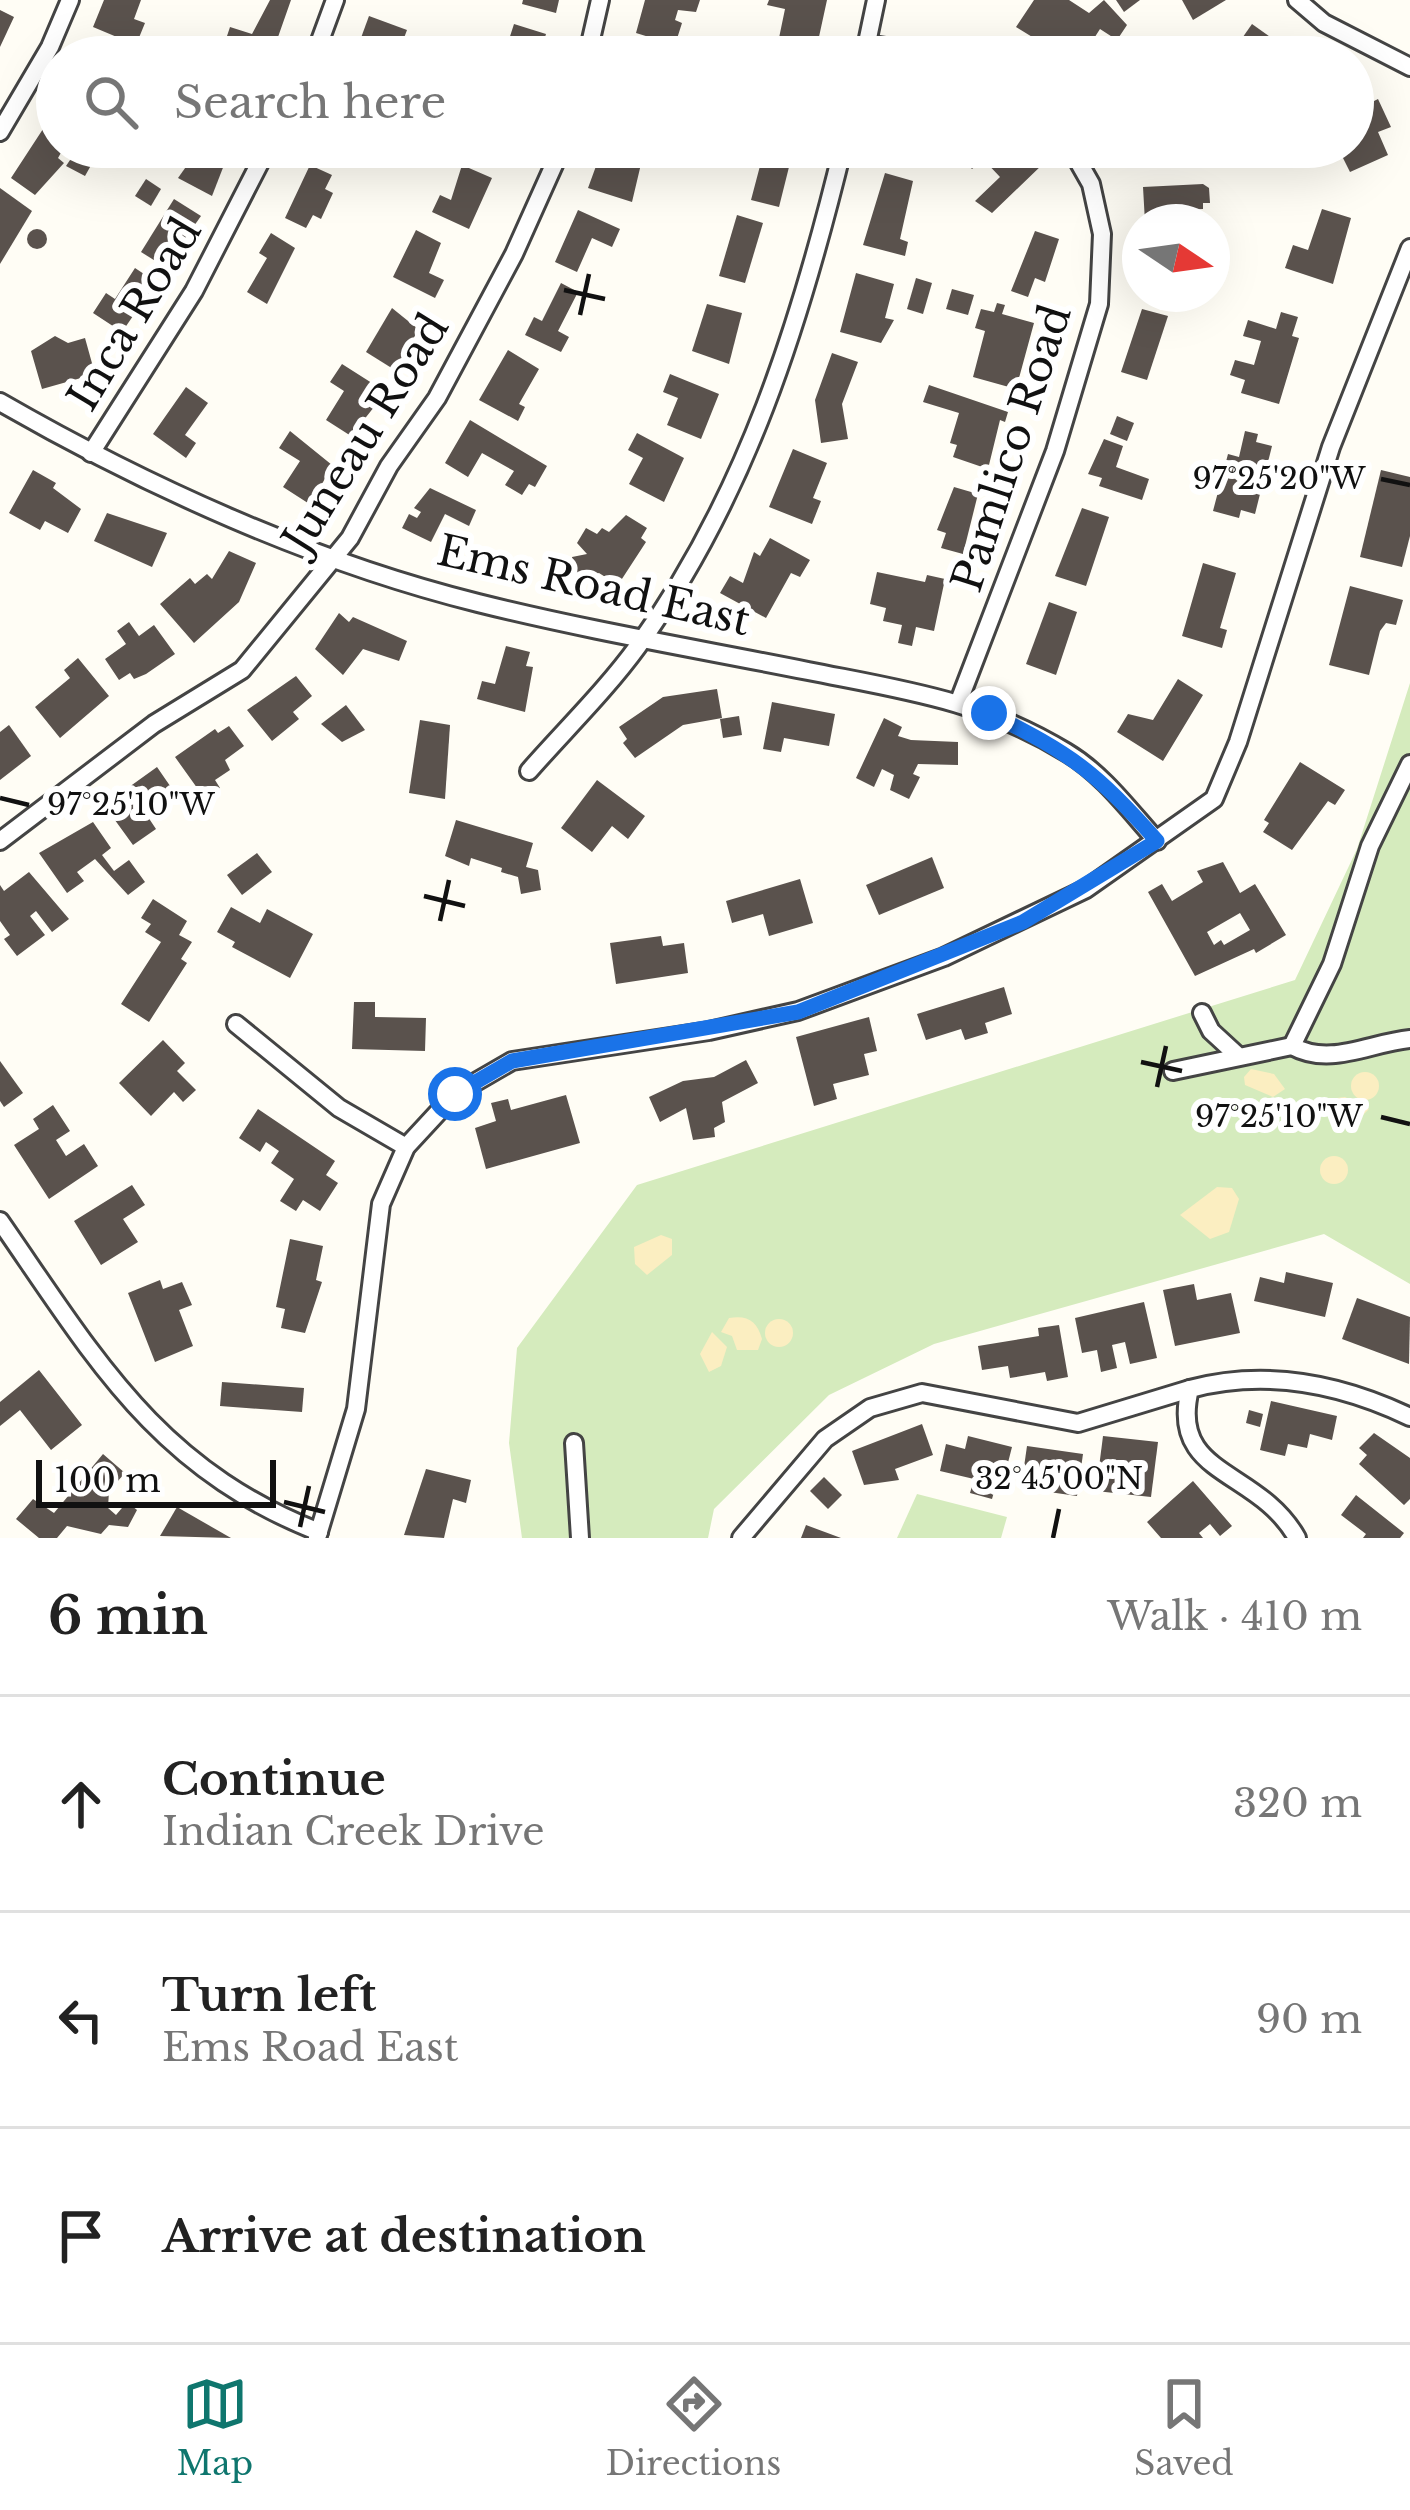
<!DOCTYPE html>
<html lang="en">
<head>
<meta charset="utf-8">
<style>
	:root { --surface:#fff; --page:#f2f2f2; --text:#222; --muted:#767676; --line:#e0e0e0; --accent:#0f766e }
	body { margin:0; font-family:"Libre Baskerville",serif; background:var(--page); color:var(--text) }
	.compass { position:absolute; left:1122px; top:204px; width:108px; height:108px; border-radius:50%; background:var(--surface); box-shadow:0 12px 48px #0002; rotate:103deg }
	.scale { position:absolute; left:36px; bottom:30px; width:240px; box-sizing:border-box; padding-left:12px; border:6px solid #111; border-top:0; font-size:33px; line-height:42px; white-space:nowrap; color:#111; -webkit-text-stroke:9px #fff; paint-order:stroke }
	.stop { position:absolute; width:36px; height:36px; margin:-27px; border:9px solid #1a73e8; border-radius:50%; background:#fff }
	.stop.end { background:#1a73e8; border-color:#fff; box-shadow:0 3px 12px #0008 }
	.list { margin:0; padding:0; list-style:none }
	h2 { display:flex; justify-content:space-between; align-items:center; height:156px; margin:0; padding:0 48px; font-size:51px }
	h2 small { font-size:39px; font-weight:400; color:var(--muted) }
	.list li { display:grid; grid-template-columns:78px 1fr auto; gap:36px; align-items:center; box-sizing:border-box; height:216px; padding:0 48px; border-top:3px solid var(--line) }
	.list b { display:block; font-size:45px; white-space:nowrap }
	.list p { margin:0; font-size:39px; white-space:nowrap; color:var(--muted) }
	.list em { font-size:39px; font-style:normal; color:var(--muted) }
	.icon { flex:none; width:66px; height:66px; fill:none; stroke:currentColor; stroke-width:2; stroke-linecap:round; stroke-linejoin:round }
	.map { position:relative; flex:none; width:1410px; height:1538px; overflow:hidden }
	.search { position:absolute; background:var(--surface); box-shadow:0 12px 48px #0002; left:36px; right:36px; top:36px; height:132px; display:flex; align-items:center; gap:30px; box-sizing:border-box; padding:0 42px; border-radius:66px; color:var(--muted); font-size:45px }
	.sheet { height:804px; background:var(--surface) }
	nav { display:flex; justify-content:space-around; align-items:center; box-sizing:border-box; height:168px; border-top:3px solid var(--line); background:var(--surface); font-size:33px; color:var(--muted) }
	nav a { display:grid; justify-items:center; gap:6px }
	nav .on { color:var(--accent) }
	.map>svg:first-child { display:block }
	.green { fill:#d5ebbd }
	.sand { fill:#fbeec1 }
	.building { fill:#5a524d; fill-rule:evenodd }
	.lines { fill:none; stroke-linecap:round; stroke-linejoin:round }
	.minor-casing { stroke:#444; stroke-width:22 }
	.minor { stroke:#fff; stroke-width:16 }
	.route { stroke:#1a73e8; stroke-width:15 }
	.ticks { fill:none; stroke:#111; stroke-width:4.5 }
	.labels { text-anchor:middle; stroke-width:12; stroke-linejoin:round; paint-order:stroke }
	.street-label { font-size:42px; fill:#111; stroke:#fff }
	.ticks-label { font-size:30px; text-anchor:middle; fill:#111; stroke:#fff; stroke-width:12; stroke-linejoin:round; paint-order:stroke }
</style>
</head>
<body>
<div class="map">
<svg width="1410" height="1538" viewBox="0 0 1410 1538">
	<rect width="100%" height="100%" fill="#fffdf5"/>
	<g class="green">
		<polygon points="1410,683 1410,1284 1324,1234 934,1344 829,1395 714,1509 708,1538 522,1538 509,1443 517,1348 637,1185 1295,980 1357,849"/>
		<polygon points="917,1494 1007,1517 1001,1538 897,1538"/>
	</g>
	<g class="sand">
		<polygon points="1251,1069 1274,1074 1285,1089 1273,1097 1245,1085 1244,1077"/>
		<circle cx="1365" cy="1086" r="14"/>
		<polygon points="1345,1097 1369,1109 1354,1124 1339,1118 1334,1106 1337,1098"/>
		<circle cx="1334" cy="1170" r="14"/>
		<polygon points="1217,1187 1232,1188 1239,1199 1229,1232 1210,1239 1180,1215"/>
		<polygon points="661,1235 672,1239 672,1255 647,1275 635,1264 634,1247"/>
		<path d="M729 1318C748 1315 757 1321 762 1339L758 1350H737L732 1336 721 1332Z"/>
		<circle cx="779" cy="1333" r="14"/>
		<polygon points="712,1332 727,1347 721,1366 709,1372 700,1354"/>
	</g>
	<g class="building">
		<polygon points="104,0 141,0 134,19 145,23 136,45 93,27"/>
		<polygon points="270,0 291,0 271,57 225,42 230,27 252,34"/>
		<polygon points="523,0 559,0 556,13 522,4"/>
		<polygon points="645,0 700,0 696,12 678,10 675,20 682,23 675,45 636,33"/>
		<polygon points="769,0 827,0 817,46 779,38 785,9 767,5"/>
		<polygon points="1034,0 1069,0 1089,13 1104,0 1127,25 1117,40 1100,29 1082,57 1052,52 1041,57 1035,53 1042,43 1016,27"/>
		<polygon points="1116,0 1140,0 1124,12"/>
		<polygon points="1182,0 1226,0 1193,20"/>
		<polygon points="0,10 14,17 0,47"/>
		<polygon points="369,16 407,30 397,57 354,57"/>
		<polygon points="514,24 546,34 539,57 494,57 496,52 504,55"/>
		<polygon points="1252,24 1287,49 1281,57 1231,54"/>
		<polygon points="85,39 120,57 76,57"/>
		<polygon points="761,48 791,55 791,57 759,57"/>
		<polygon points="1359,84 1368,104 1378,99 1391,127 1378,132 1388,155 1350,172 1342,156 1317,167 1308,147 1353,147 1353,87"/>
		<polygon points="43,129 57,137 57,147 77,150 94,160 85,176 66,166 72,157 62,151 58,158 64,163 35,195 11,178"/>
		<polygon points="200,147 231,147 212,196 178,178"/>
		<polygon points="318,147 349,147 341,163 315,151"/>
		<polygon points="478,147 507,147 501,161 476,151"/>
		<polygon points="603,147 634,147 630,160 641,164 632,202 588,188"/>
		<polygon points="765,147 787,147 783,161 790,163 779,207 751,200"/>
		<polygon points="900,147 939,147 936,157"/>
		<polygon points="951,147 1029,147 1044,163 992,213 975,201 1000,177 983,159 972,169"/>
		<polygon points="310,165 332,175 325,189 333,193 321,219 313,215 306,228 285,218"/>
		<polygon points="462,165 492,178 469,229 432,212 440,195 451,200"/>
		<polygon points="885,173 913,181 900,239 908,242 905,256 863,245"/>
		<polygon points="146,179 161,189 151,206 135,196"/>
		<polygon points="1203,184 1209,188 1210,203 1203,203 1203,209 1178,210 1178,222 1145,222 1143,187"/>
		<polygon points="0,188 32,211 0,264"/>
		<polygon points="174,199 201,216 165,267 141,252"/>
		<polygon points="1322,209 1351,218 1333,284 1285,268 1293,245 1308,250"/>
		<polygon points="578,210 620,229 612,247 592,238 577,272 555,262"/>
		<polygon points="737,215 763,223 745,283 719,276"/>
		<circle cx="37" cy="239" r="10"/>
		<polygon points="416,230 441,243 429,273 444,280 435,298 393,277"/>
		<polygon points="1035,231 1059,239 1045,282 1035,278 1028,297 1011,291"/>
		<polygon points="271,233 295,248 267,304 247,292 267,258 259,253"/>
		<polygon points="135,268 156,282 136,318 133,316 122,332 93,313 106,293 115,299"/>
		<polygon points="856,273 894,284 885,318 894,320 881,343 840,332"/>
		<polygon points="916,278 932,283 923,314 907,309"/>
		<polygon points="561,283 578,292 558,331 569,337 561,352 525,335 534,317 542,321"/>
		<polygon points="952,289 974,295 968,315 946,309"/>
		<polygon points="997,303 1005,305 1002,314 1034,323 1016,389 973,377 985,331 975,328 981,309 994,312"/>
		<polygon points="707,304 742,313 729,364 692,351"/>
		<polygon points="392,308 418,329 398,372 366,352"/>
		<polygon points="1142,309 1168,316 1147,380 1121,372"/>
		<polygon points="1281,312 1298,317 1292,336 1299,338 1279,404 1241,393 1245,380 1230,375 1235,360 1254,365 1261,341 1243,336 1248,320 1276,329"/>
		<polygon points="55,336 68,343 85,338 95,374 42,389 31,351"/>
		<polygon points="508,350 539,369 519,404 525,407 518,421 479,400"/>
		<polygon points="832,353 858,362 842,404 848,439 821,443 815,400"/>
		<polygon points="342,364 386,392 351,436 326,420 344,391 330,382"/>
		<polygon points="670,374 719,394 701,439 667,425 678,398 663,392"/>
		<polygon points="929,385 1008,412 1005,422 1000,420 988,469 953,457 957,445 950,443 959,413 923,402"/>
		<polygon points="186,387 208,403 185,435 196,443 186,458 153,434"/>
		<polygon points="1117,416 1134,423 1127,441 1110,434"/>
		<polygon points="470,420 547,466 535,487 529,484 522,495 505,485 514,471 482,453 468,477 445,463"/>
		<polygon points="290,431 332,465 311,505 283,487 300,461 279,448"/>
		<polygon points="1245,431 1258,434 1256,442 1272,446 1255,514 1241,510 1239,518 1213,511 1228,454 1239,457"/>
		<polygon points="637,433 684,458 664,502 629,484 643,458 628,450"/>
		<polygon points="1104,439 1123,446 1116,467 1149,479 1142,500 1099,486 1102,478 1088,474"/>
		<polygon points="793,449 827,463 813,498 821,501 812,524 769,507"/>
		<polygon points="33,470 56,483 53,488 81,509 68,533 45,521 40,530 9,513"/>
		<polygon points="1381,470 1410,477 1410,536 1402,567 1360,557"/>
		<polygon points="954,487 978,494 963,554 941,548 946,533 937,530"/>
		<polygon points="430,488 476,510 469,526 445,514 431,542 402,528 409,514 417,518 421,512 414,508"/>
		<polygon points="1082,508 1109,517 1086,586 1055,576"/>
		<polygon points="107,513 167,533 152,567 94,541"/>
		<polygon points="626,515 647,528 641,538 646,542 618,585 599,573 575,579 572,557 587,554 577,543 586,528 597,534 602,528 609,532"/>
		<polygon points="770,538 810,560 800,577 791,573 766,618 720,593 730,576 743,583 754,552 760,556"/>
		<polygon points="229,551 256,563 239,602 194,643 160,604 190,578 195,584 207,574 212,579"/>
		<polygon points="1203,563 1236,573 1220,628 1227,630 1222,648 1182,636"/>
		<polygon points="877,572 925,582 927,575 945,579 934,631 916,627 912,646 898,643 902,625 883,621 886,608 870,604"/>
		<polygon points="1350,586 1403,600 1396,625 1386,623 1380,631 1369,675 1329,665"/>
		<polygon points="1049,602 1077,612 1056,675 1026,664"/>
		<polygon points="339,613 349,622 353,617 407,641 399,661 363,649 343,675 315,649"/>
		<polygon points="129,622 139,636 154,625 175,654 146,674 134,679 130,673 119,680 105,659 126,644 117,631"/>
		<polygon points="506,646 530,652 526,666 533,667 525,712 477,699 482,681 495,684"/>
		<polygon points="78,658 109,696 60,738 35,707 70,678 64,670"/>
		<polygon points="296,676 312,696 293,712 299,719 272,741 247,710"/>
		<polygon points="1178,679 1203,695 1163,761 1117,732 1128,714 1153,720"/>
		<polygon points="717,689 722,718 683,725 635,758 623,743 627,739 619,727 663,697"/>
		<polygon points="772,702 835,714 829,746 784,738 781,752 763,749"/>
		<polygon points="346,705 365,730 342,742 321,724"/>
		<polygon points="739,716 742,735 723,738 720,719"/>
		<polygon points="884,718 902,727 898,736 911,740 958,742 958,765 918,764 913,774 920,777 909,799 890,790 894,775 882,769 874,787 856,778"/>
		<polygon points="420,720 450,725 445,799 409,793"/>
		<polygon points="9,725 31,756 0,780 0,732"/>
		<polygon points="229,726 244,746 225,760 230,770 215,780 220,788 205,799 175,757 215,729 218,733"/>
		<polygon points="1300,762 1345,790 1335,805 1328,801 1292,850 1263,832 1269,823 1264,820"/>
		<polygon points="157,767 177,796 148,817 156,829 133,845 104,805"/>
		<polygon points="597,780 645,816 628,839 612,826 592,852 561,828"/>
		<polygon points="456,820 533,843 526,867 538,870 541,890 521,894 518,877 501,872 502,868 471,858 469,866 445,856"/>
		<polygon points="93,822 111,848 102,855 114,871 129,860 145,882 128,895 95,859 77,872 84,881 67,893 39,853"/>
		<polygon points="257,853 272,872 242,895 227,875"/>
		<polygon points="932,857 944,888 879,915 866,885"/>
		<path d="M1223 862 1240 893 1255 884 1286 935 1256 953 1254 949 1195 976 1148 892 1162 884 1172 901 1203 882 1197 871ZM1240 913 1250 930 1224 945 1221 940 1214 945 1207 932Z"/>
		<polygon points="29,872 69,919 52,932 36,911 30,916 45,935 17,956 4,939 10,935 0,921 0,885 4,891"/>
		<polygon points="800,879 813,923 769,936 763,914 732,923 726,901"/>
		<polygon points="153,899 187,921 179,935 192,942 181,959 187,963 149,1022 121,1004 161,942 145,932 151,924 141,918"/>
		<polygon points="231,907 260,923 267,909 313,934 290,978 232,947 235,942 217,932"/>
		<polygon points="661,936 663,946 684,943 688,973 616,984 610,943"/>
		<polygon points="1004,987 1012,1014 985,1023 988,1033 965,1040 961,1029 926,1040 917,1014"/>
		<polygon points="354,1002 375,1002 375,1017 426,1018 425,1051 352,1049"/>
		<polygon points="869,1017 877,1051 864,1054 869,1075 833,1084 837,1099 814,1106 796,1037"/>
		<polygon points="163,1040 185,1063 177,1071 196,1090 183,1102 174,1092 151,1116 119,1083"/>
		<polygon points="746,1060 758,1083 722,1102 725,1122 714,1128 715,1137 693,1140 686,1108 660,1122 649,1097 683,1081 714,1077"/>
		<polygon points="0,1061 23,1093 4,1107 0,1101"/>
		<polygon points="566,1095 580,1143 486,1169 475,1128 496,1121 491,1103 508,1099 511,1110"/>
		<polygon points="53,1105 70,1131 56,1140 66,1156 84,1144 98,1166 49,1199 14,1145 39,1129 33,1119"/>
		<polygon points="258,1109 335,1161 326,1175 338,1183 320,1211 303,1200 296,1211 280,1201 294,1179 271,1163 279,1151 266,1142 260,1152 239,1138"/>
		<polygon points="132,1185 145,1205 123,1219 138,1242 101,1265 74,1221"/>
		<polygon points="290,1239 323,1246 316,1280 322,1282 305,1333 281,1328 285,1309 276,1307"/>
		<polygon points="1286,1272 1333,1283 1325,1317 1254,1301 1260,1277 1284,1283"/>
		<polygon points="160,1280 163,1289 182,1282 192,1305 179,1310 193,1346 155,1362 128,1293"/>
		<polygon points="1194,1284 1197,1300 1231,1293 1240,1333 1175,1346 1163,1290"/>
		<polygon points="1357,1298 1410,1317 1409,1364 1342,1339"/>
		<polygon points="1144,1302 1157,1358 1130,1364 1125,1342 1112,1345 1117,1368 1101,1372 1097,1350 1082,1353 1075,1318"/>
		<polygon points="1059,1325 1068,1377 1047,1381 1045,1372 1010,1378 1008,1366 982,1370 978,1346 1039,1336 1038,1328"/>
		<polygon points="39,1370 82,1425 51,1450 20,1410 0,1426 0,1402"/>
		<polygon points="222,1382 304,1388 302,1412 220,1406"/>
		<polygon points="1271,1401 1337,1416 1332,1440 1310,1434 1307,1448 1288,1444 1285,1456 1260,1450"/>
		<polygon points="1249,1410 1263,1414 1260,1427 1246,1423"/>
		<polygon points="922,1424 933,1455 895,1469 899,1480 864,1485 852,1451"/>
		<polygon points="1374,1433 1410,1458 1410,1499 1404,1505 1359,1464 1367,1455 1359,1448"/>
		<polygon points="968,1436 1012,1447 1002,1486 996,1485 992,1499 970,1493 974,1479 940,1471 946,1444 965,1449"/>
		<polygon points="1103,1436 1158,1442 1151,1497 1096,1491"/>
		<polygon points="1027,1446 1083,1454 1077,1496 1021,1488"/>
		<polygon points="103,1454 125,1473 109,1491 108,1508 116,1515 127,1502 137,1510 128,1527 109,1525 101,1534 67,1526 57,1538 39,1538 16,1519 33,1499 54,1513"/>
		<polygon points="426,1469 471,1480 466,1503 453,1499 444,1538 404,1535"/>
		<polygon points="824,1477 842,1495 828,1509 810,1491"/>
		<polygon points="1193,1481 1232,1526 1220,1536 1210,1524 1199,1533 1203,1538 1161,1538 1147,1522"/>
		<polygon points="1356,1495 1404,1533 1400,1538 1363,1538 1366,1534 1341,1515"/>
		<polygon points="177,1507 231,1538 160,1536"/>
		<polygon points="806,1525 841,1538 801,1538"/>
	</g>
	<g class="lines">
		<defs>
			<g id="minor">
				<polyline points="1297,0 1324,23 1410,67"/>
				<polyline points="867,44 950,57"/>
				<polyline points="314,57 335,0"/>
				<polyline points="587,57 600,0"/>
				<polyline points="864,57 876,0"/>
				<polyline points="0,132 50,47 70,0"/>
				<path d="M0 402C146 486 313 562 478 603 586 630 698 649 808 671 903 690 981 700 1066 752 1103 774 1129 810 1157 841"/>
				<polyline points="91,453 194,291 268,147"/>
				<polyline points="959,701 1055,451 1099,304 1102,234 1091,184 1070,147"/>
				<path d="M1410 764 1370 846 1332 964 1292 1046C1330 1067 1369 1043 1410 1039"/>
				<path d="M529 771C565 730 606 690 638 646 746 496 800 324 843 147"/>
				<polyline points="0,841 154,724 242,670 350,538 389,466 437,398 514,254 562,147"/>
				<polyline points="1202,1013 1211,1031 1236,1054"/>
				<polyline points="236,1024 339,1108 406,1147"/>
				<polyline points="1173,1071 1292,1046"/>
				<path d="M0 1221C95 1358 156 1468 319 1532"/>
				<polyline points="574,1443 580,1538"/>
				<polyline points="317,1538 356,1409 381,1204 406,1147 455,1094 512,1061 709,1031 798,1011 944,957 1086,889 1214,799 1238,742 1331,447 1410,248"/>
				<polyline points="741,1538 825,1439 870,1408 922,1393 1078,1423 1190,1389"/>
				<path d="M1297 1538C1258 1468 1168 1477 1190 1389 1265 1369 1341 1384 1410 1417"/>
			</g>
		</defs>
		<use href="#minor" class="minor-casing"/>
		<use href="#minor" class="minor"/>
	</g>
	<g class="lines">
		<path class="route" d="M455 1094 512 1061 798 1012 1023 922 1157 841C1097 772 1071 754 989 713"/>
	</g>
	<path class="ticks" d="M564 290 605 299M580 315 589 274M1381 479 1410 485M0 798 29 805M424 896 465 906M440 921 449 880M1141 1062 1182 1071M1157 1087 1166 1046M1381 1117 1410 1124M284 1502 325 1512M300 1527 309 1486M1053 1538 1059 1509"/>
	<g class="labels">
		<g class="street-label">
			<text transform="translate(134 314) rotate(-59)" y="15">Inca Road</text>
			<text transform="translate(365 433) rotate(-58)" y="15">Juneau Road</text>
			<text transform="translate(1011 448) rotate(-72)" y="15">Pamlico Road</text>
			<text transform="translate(594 585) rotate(13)" y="15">Ems Road East</text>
		</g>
	</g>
	<g class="ticks-label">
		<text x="1279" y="489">97°25'20"W</text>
		<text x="131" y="815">97°25'10"W</text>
		<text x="1279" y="1127">97°25'10"W</text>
		<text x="1059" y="1489">32°45'00"N</text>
	</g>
</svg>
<svg class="compass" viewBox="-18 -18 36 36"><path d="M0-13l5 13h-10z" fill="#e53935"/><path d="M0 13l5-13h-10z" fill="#767676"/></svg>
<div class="scale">100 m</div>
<div class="stop" style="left:455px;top:1094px"></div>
<div class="stop end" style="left:989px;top:713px"></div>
<div class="search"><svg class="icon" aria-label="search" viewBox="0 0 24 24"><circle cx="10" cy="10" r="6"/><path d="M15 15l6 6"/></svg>Search here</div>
</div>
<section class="sheet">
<h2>6 min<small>Walk · 410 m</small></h2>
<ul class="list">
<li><svg class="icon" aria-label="ahead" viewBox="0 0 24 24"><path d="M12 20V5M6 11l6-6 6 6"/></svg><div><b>Continue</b><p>Indian Creek Drive</p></div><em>320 m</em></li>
<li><svg class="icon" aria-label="left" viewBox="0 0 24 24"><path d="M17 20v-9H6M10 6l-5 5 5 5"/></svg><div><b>Turn left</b><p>Ems Road East</p></div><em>90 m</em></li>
<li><svg class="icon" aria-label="arrive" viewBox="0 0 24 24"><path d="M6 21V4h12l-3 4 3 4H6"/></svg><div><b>Arrive at destination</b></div></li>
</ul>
</section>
<nav>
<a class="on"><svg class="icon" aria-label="map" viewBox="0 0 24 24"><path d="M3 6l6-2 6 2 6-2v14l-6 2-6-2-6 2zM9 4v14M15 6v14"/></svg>Map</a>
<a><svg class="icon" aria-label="directions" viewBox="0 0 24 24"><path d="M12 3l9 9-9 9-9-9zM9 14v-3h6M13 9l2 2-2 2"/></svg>Directions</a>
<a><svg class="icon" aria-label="saved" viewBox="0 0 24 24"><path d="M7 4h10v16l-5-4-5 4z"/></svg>Saved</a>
</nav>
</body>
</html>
